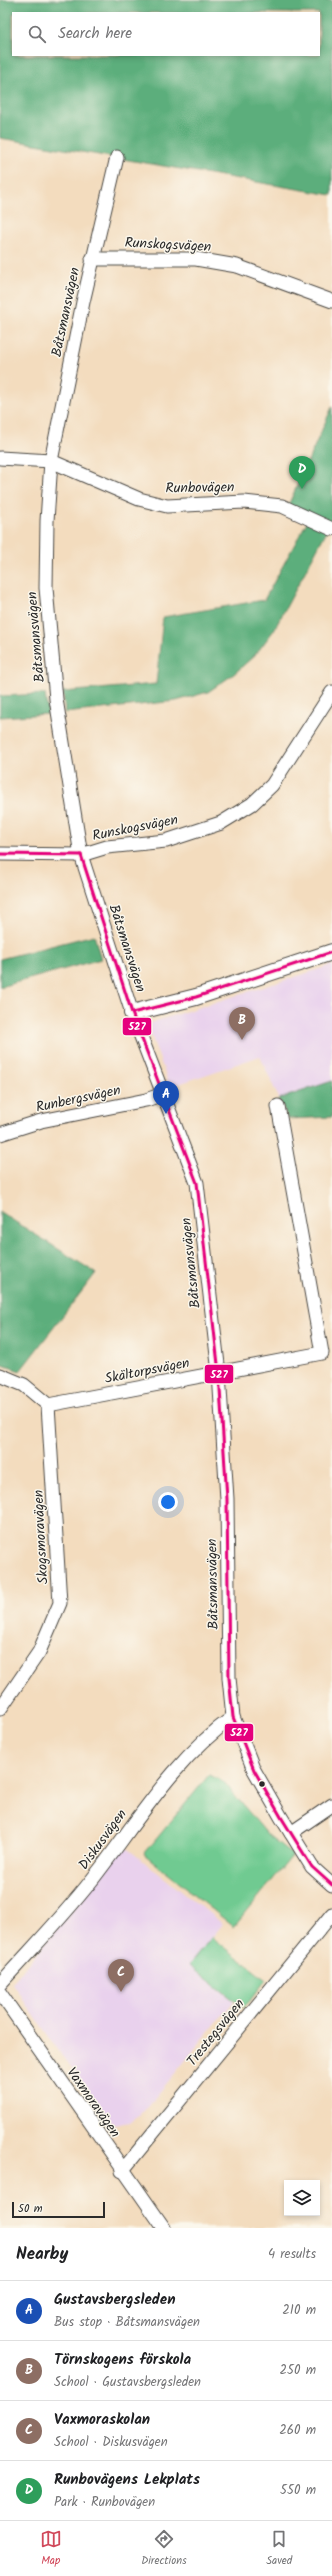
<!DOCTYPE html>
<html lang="en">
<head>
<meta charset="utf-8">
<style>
	:root { --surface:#fff; --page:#f2f2f2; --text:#202124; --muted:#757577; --line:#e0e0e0; --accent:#d1495b }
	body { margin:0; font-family:Kalam,sans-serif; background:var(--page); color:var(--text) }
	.controls { position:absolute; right:12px; bottom:12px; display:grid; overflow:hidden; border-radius:0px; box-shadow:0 2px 6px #0003 }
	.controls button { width:36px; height:36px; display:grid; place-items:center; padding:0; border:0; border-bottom:1px solid var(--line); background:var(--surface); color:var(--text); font:20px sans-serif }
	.scale { position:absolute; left:12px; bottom:10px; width:93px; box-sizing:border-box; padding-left:4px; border:2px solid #2b2b2b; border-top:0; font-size:11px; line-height:14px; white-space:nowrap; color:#2b2b2b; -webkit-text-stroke:3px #fbf7ec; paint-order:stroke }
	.you { position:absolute; left:168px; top:1502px; width:14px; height:14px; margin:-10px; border:3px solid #fff; border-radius:50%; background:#1a73e8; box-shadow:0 0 0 6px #1a73e833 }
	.badge { display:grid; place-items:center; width:26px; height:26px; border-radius:50%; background:var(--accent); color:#fff; font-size:13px; font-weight:700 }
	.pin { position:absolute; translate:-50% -33px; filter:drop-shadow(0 1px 2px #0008) }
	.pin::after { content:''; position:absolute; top:21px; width:14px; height:12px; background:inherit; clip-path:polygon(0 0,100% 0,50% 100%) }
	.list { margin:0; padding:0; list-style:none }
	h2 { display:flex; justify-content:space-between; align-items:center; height:52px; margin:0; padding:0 16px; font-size:17px }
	h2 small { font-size:13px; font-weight:400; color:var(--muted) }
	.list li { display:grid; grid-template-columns:26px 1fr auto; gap:12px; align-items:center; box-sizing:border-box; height:60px; padding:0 16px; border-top:1px solid var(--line) }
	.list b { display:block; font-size:15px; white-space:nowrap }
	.list p { margin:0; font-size:13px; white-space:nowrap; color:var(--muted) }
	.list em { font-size:13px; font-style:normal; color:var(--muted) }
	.icon { flex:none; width:22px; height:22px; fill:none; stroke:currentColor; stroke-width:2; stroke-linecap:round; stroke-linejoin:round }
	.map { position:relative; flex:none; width:332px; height:2228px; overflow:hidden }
	.search { position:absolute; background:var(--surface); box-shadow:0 2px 6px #0003; left:12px; right:12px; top:12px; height:44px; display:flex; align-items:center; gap:10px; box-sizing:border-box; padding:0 14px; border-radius:0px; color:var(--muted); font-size:15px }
	.sheet { height:292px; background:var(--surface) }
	nav { display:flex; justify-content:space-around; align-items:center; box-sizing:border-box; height:56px; border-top:1px solid var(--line); background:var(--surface); font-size:11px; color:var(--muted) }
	nav a { display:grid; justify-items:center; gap:2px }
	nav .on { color:var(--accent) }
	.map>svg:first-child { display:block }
	.built { fill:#e9d1ed }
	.green { fill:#70ca91; stroke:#4e7a5e }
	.forest { fill:#5cae7b; stroke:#446c53; fill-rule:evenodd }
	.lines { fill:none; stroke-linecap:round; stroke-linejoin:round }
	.minor-casing { stroke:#494641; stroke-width:15 }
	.tertiary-casing { stroke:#494641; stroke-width:18 }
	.minor { stroke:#fff; stroke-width:13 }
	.tertiary { stroke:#fff; stroke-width:16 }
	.bus-1-casing { stroke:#fbf7ec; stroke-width:6 }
	.bus-1 { stroke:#e5007d; stroke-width:3 }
	.bus-dot { fill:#2b2b2b; stroke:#fbf7ec; stroke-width:1.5 }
	.labels { text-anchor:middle; stroke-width:3; stroke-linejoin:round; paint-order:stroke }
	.street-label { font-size:14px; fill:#2b2b2b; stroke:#fbf7ec }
	.line-badge { stroke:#fbf7ec; stroke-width:1.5 }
	.badge-label { font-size:11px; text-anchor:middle; font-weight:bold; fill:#fff }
</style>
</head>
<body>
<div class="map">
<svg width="332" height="2228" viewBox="0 0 332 2228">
	<rect width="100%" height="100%" fill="#fbf7ec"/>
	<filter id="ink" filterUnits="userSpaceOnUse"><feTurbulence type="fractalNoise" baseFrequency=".025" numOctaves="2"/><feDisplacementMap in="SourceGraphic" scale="8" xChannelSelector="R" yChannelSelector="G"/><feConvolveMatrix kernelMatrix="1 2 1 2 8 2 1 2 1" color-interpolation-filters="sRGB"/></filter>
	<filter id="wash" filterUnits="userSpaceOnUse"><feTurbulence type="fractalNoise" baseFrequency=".012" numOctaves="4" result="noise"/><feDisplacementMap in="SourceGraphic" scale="16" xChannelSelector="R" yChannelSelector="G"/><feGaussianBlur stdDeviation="0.9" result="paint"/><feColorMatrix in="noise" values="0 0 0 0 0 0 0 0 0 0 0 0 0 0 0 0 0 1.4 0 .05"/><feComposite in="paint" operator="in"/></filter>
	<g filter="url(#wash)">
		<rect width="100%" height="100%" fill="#f3dcbe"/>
		<g class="built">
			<polygon points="332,965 332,1081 279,1099 260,1056 170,1087 147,1024"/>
			<polygon points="124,1846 223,1924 189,1965 234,2001 145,2110 129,2122 115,2125 105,2118 12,1983"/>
		</g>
		<g class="green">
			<polygon points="209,1775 223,1781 268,1835 293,1855 234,1927 144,1854"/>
			<polygon points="212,1937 266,1980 244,2008 189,1965"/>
		</g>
		<g class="forest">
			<path d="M0 0H332V195L0 138ZM13 13H319V55H13Z"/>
			<polygon points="332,407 332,521 274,630 256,654 234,674 208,692 176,701 65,713 63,692 156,684 163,617 264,600 309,518 287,508"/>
			<polygon points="45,694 48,714 0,717 0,696"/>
			<polygon points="94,935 101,959 0,987 0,959"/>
			<polygon points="332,1081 332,1117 288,1119 279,1099"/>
			<polygon points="0,1212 96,1273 20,1371 0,1364"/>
		</g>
	</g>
	<g filter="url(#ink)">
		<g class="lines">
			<defs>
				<g id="minor">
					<polyline points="117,157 83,302 51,461 47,521 46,588 56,699 81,855 132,1013 197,1183 219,1373 227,1499 229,1678 233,1717 254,1770 281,1817 312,1867 332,1885"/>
					<polyline points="92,259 196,259 237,266 332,301"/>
					<polyline points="0,458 51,461 139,499 167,506 244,502 282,506 332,529"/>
					<polyline points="0,854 81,855 107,847 166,841 221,823 252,804 272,785 332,692"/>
					<polyline points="0,1134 41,1121 146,1100 163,1094"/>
					<polyline points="0,1375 24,1385 48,1405 60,1603 39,1652 0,1709"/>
					<polyline points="48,1405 322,1353 278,1106"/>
					<polyline points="291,1833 332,1805"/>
					<path d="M0 1984C33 1947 69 1911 98 1872 140 1817 177 1757 233 1717"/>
					<polyline points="0,1993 164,2228"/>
					<polyline points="122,2171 332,1914"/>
				</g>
				<polyline id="tertiary" points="132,1013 196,997 332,952"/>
			</defs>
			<use href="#minor" class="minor-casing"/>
			<use href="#tertiary" class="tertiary-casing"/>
			<use href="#minor" class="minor"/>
			<use href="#tertiary" class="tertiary"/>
			<defs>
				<g id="bus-1">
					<polyline points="0,854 81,855"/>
					<polyline points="81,855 132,1013 197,1183 219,1373 227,1499 229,1678 233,1717 254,1770 281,1817 312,1867 332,1885"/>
					<polyline points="132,1013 196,997 332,952"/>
				</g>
			</defs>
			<use href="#bus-1" class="bus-1-casing"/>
			<use href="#bus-1" class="bus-1"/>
		</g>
	</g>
	<circle class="bus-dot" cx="262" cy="1784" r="3.5"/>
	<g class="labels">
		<g class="street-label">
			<text transform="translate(168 244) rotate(3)" y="5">Runskogsvägen</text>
			<text transform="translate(65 312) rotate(-78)" y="5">Båtsmansvägen</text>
			<text transform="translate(200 487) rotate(-1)" y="5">Runbovägen</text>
			<text transform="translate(35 637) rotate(-95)" y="5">Båtsmansvägen</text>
			<text transform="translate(135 827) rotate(-11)" y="5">Runskogsvägen</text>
			<text transform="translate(128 948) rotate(72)" y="5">Båtsmansvägen</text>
			<text transform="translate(78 1098) rotate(-12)" y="5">Runbergsvägen</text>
			<text transform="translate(190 1263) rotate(-96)" y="5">Båtsmansvägen</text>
			<text transform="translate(147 1370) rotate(-11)" y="5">Skältorpsvägen</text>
			<text transform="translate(40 1537) rotate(-93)" y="5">Skogsmoravägen</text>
			<text transform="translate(212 1584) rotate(-91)" y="5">Båtsmansvägen</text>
			<text transform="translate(102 1839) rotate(-54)" y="5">Diskusvägen</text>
			<text transform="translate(215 2032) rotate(-51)" y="5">Trestegsvägen</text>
			<text transform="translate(94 2102) rotate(55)" y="5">Vaxmoravägen</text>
		</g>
	</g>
	<g class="line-badge">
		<rect x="122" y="1017" width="30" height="19" rx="4" fill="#e5007d"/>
		<rect x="204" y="1364" width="30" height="20" rx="4" fill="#e5007d"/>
		<rect x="224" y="1723" width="30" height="19" rx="4" fill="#e5007d"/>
	</g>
	<g class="badge-label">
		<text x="137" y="1030">527</text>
		<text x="219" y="1378">527</text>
		<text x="239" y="1736">527</text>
	</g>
</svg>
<div class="controls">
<button><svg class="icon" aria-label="layers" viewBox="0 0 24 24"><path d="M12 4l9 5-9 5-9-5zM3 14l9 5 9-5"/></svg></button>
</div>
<div class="scale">50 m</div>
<div class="you"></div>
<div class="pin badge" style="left:166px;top:1114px;background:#1a4fb4">A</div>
<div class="pin badge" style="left:242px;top:1040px;background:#8d6e63">B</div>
<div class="pin badge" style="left:121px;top:1992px;background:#8d6e63">C</div>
<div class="pin badge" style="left:302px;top:489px;background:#2e9e5b">D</div>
<div class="search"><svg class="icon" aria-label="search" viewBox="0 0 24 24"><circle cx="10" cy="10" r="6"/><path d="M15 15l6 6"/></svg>Search here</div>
</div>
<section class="sheet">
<h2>Nearby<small>4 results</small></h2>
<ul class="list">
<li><span class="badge" style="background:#1a4fb4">A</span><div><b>Gustavsbergsleden</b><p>Bus stop · Båtsmansvägen</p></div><em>210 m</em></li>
<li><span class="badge" style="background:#8d6e63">B</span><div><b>Törnskogens förskola</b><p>School · Gustavsbergsleden</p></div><em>250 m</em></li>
<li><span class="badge" style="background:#8d6e63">C</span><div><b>Vaxmoraskolan</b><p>School · Diskusvägen</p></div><em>260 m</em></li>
<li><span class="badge" style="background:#2e9e5b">D</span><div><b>Runbovägens Lekplats</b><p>Park · Runbovägen</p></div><em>550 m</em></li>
</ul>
</section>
<nav>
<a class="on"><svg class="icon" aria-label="map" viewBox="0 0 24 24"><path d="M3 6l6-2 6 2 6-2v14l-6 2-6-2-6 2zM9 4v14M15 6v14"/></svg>Map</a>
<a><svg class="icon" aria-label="directions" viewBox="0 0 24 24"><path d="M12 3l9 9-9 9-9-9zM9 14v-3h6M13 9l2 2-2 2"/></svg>Directions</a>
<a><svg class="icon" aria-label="saved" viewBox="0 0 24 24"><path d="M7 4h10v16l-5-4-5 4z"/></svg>Saved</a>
</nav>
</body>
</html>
